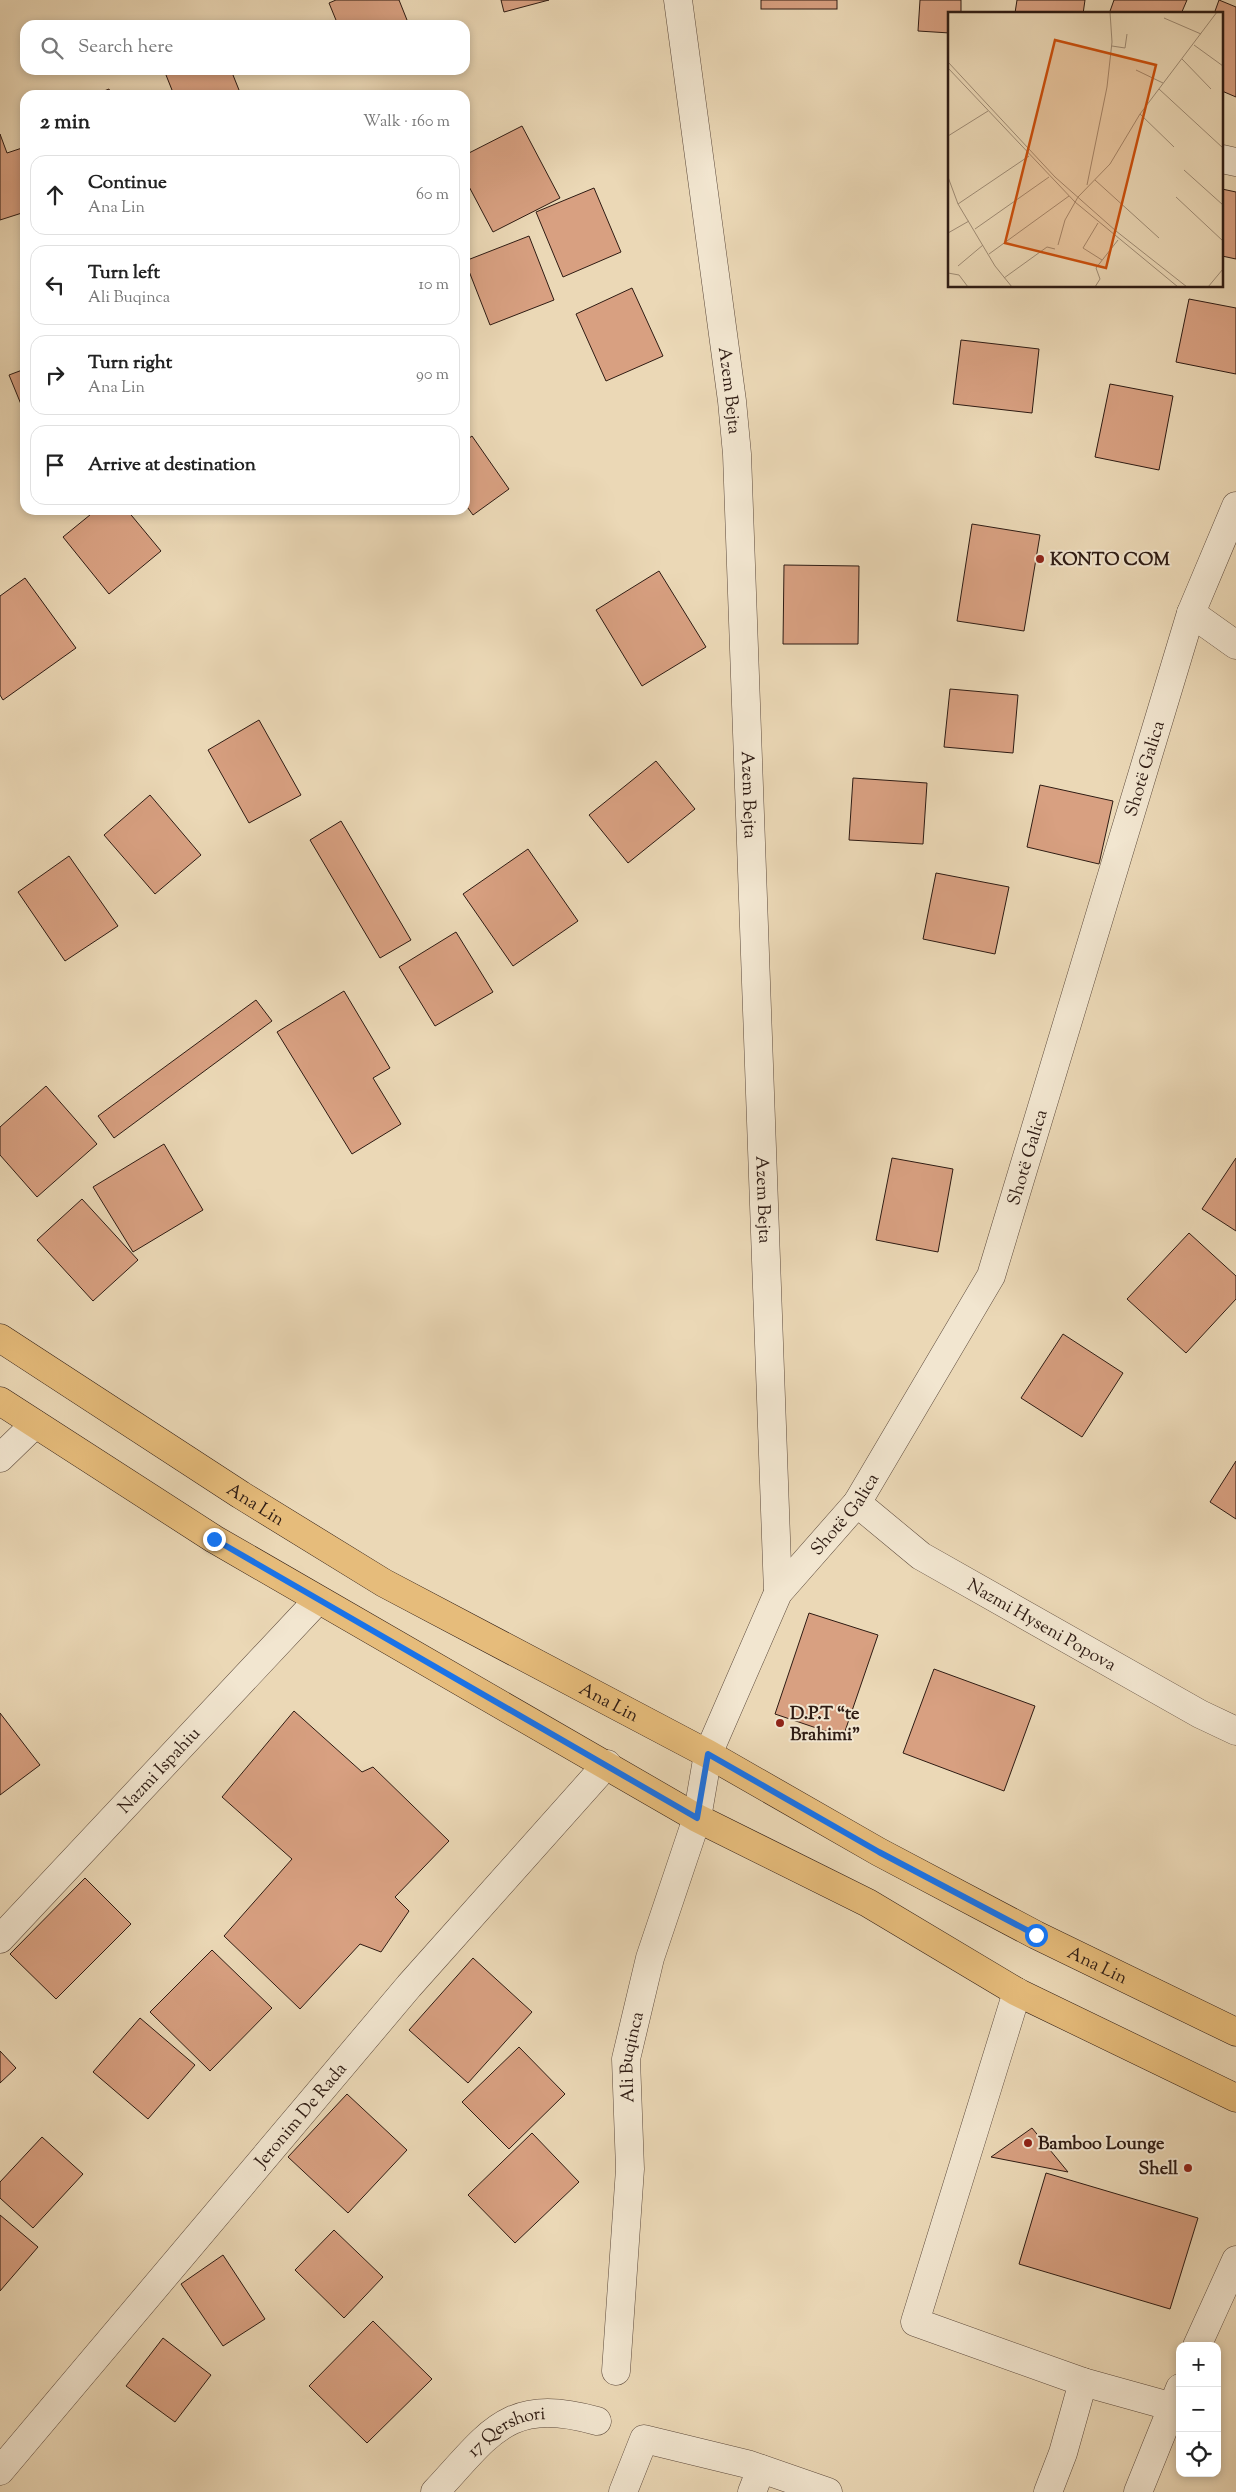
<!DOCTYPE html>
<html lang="en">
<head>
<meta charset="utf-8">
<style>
	:root { --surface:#fff; --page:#f6f6f6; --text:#222; --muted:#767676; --line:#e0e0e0 }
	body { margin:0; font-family:"Sorts Mill Goudy",serif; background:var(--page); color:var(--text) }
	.controls { position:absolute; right:15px; bottom:15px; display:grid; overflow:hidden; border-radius:10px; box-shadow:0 2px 8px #0003 }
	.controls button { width:45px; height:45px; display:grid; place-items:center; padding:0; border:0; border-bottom:1px solid var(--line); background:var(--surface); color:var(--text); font:25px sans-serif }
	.stop { position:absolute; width:15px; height:15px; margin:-11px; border:4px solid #1a73e8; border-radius:50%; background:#fff }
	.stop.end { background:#1a73e8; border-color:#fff; box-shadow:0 1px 5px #0008 }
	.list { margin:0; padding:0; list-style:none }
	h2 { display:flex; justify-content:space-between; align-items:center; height:65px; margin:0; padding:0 20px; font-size:21px }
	h2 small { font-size:16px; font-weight:400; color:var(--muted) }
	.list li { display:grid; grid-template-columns:32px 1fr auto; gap:15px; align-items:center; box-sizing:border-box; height:80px; margin:0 10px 10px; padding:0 10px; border:1px solid var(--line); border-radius:15px }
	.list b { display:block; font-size:19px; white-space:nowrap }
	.list p { margin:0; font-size:16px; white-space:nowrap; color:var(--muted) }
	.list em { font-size:16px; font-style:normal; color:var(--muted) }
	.icon { flex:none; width:28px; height:28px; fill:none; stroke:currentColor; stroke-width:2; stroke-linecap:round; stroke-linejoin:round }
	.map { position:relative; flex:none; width:1236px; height:2492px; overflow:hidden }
	.search { position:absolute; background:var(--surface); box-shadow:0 2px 8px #0003; left:20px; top:20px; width:450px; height:55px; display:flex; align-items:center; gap:12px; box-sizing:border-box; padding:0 18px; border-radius:15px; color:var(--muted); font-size:19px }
	.panel { position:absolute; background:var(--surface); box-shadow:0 2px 8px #0003; left:20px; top:90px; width:450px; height:425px; border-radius:15px }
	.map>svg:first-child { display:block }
	.building { fill:#d8a081; stroke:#2e1b13 }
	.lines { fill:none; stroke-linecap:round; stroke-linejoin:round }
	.minor-casing { stroke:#5d4a3c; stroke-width:29 }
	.major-casing { stroke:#2e1b13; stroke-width:29 }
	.minor { stroke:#f2e6d0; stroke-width:28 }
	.major { stroke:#e6bc7b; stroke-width:28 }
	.route { stroke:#1a73e8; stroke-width:6 }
	.poi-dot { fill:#8f2418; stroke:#f2e6d0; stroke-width:2 }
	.labels { text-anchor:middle; stroke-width:4; stroke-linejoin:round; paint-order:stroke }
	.street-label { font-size:18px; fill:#2e1b13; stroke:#f2e6d0 }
	.poi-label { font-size:18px; font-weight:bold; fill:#2e1b13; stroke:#f2e6d0; text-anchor:start }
	.inset-road { fill:none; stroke:#9f8c75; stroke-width:1 }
	.view { fill:#cc500d; fill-opacity:0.15; stroke:#cc500d; stroke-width:2.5 }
	.inset-edge { fill:none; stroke:#2e1b13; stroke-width:2.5 }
</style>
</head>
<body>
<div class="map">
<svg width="1236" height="2492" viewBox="0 0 1236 2492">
	<rect width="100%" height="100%" fill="#ebd8b6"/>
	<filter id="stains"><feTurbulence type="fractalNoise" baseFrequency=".004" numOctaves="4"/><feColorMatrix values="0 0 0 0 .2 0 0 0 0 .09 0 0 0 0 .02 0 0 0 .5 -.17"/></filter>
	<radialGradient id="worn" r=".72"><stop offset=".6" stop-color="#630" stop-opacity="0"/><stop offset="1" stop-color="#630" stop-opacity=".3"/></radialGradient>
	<g class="building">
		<polygon points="336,0 399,0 409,25 338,25 329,3"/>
		<polygon points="501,0 549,0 504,12"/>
		<rect x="761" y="0" width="76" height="9"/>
		<polygon points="920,0 961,0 961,14 950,14 950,33 918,31"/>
		<polygon points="1017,0 1085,0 1083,14 1015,13"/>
		<polygon points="1114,0 1187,0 1181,14 1109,14"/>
		<polygon points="1219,0 1236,7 1236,97 1222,91 1222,14 1214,14"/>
		<polygon points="164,70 231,70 241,95 174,95"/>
		<polygon points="109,89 111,95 94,95"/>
		<polygon points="522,126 560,198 493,232 465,179 465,155"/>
		<polygon points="0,134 7,153 25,147 25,212 0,220"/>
		<polygon points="594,188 621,252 563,277 536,212"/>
		<polygon points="1222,189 1236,192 1236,259 1222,256"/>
		<polygon points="529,236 554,300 490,325 465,261"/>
		<polygon points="632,288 663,356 606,381 576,314"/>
		<polygon points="1189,299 1236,308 1236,374 1176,362"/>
		<polygon points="961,340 1039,349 1032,413 953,404"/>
		<polygon points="25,369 25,414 9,375"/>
		<polygon points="1110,384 1173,396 1159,470 1095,457"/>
		<polygon points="472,436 509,489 473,515 465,504 465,441"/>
		<polygon points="96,510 127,510 161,551 109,594 63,537"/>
		<polygon points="972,524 1040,535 1024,631 957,621"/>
		<polygon points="784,565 859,566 858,644 783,644"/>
		<polygon points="659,571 706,647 642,686 596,610"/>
		<polygon points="25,578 76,648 3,700 0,695 0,596"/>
		<polygon points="950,689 1018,695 1013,753 944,747"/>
		<polygon points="259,720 301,795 249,823 208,750"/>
		<polygon points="656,761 695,809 628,863 589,815"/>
		<polygon points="853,778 927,783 923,844 849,840"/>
		<polygon points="1040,785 1113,801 1099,864 1027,847"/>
		<polygon points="150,795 201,855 155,894 104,835"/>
		<polygon points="341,821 411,940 380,958 310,840"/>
		<polygon points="528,849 578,921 513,966 463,894"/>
		<polygon points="69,856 118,926 65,961 18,892"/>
		<polygon points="936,873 1009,887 995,954 923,939"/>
		<polygon points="456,932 493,992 435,1026 399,967"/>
		<polygon points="344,991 390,1068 373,1078 401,1124 352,1154 277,1032"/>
		<polygon points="256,1000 272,1021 114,1138 98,1116"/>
		<polygon points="46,1086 97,1144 37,1197 0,1155 0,1127"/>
		<polygon points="164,1144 203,1210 133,1252 93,1187"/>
		<polygon points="892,1158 953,1169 938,1252 876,1240"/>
		<polygon points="1236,1158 1236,1231 1202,1209"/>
		<polygon points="82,1199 138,1260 93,1301 37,1240"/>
		<polygon points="1189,1233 1236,1276 1236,1299 1186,1353 1127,1299"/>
		<polygon points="1063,1334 1123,1373 1082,1437 1021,1398"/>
		<polygon points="1236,1461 1236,1519 1210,1502"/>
		<polygon points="809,1613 878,1635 843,1737 775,1714"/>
		<polygon points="934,1669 1035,1706 1004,1791 903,1753"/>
		<polygon points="294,1711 362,1772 373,1767 449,1841 395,1897 409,1911 381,1952 360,1944 300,2009 224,1936 292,1859 222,1797"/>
		<polygon points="0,1713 40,1765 0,1795"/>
		<polygon points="85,1878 131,1924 56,1999 10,1954"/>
		<polygon points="212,1950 272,2008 210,2071 150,2012"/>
		<polygon points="473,1958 532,2012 468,2083 409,2030"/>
		<polygon points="140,2018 195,2065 148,2119 93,2072"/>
		<polygon points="519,2047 565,2094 509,2149 462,2102"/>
		<polygon points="0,2051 16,2068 0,2083"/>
		<polygon points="347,2094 407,2150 348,2213 288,2157"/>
		<polygon points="1032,2128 1068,2172 991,2157"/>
		<polygon points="532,2133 579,2182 515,2243 468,2195"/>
		<polygon points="42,2137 83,2174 33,2228 0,2198 0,2182"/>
		<polygon points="1046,2173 1198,2218 1170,2309 1019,2264"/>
		<polygon points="0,2215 38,2247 0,2291"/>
		<polygon points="334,2230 383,2277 344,2318 295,2270"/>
		<polygon points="223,2255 265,2319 223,2346 181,2284"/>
		<polygon points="373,2321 432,2379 367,2443 309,2386"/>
		<polygon points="163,2338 211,2375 175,2422 126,2386"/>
	</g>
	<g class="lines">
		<defs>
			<g id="minor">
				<path id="s1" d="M678 0 732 401 737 454 778 1593"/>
				<polyline points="1222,159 1236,162"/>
				<polyline points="1191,613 1236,645"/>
				<polyline points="0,1458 35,1424"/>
				<path id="s2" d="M857 1503 921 1556 1200 1714 1236 1731"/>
				<path id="s3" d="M0 1939 317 1601"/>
				<polyline points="1017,1992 915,2322 1083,2382 1173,2407"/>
				<polyline points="1197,2346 1236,2260"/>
				<path id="s4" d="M616 2371 630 2169 626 2059 650 1958 697 1818 708 1754 778 1593 857 1503 991 1276 1191 613 1236 506"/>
				<path id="s5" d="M0 2471 409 1986 607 1764"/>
				<path id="s6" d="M435 2492C491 2432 508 2396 597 2421"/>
				<polyline points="623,2492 644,2439 747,2464 828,2492"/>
				<polyline points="752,2492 761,2469"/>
				<polyline points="1048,2492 1063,2453 1083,2382"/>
				<polyline points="1138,2492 1180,2388"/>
			</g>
			<g id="major">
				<path id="s7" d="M0 1338 241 1495 384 1583 708 1754 879 1852 1036 1935 1236 2032"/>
				<polyline points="0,1401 214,1539 697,1818 868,1903 1017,1992 1236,2098"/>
			</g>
		</defs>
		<use href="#minor" class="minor-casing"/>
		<use href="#major" class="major-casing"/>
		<use href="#minor" class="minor"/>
		<use href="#major" class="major"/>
	</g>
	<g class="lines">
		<polyline class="route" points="214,1539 697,1818 708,1754 879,1852 1036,1935"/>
	</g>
	<g class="poi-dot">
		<circle cx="1040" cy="559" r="5"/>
		<circle cx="780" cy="1723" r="5"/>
		<circle cx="1028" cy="2143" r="5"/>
		<circle cx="1188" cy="2168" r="5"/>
	</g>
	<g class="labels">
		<g class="street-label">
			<text dy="6" stroke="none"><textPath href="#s1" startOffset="394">Azem Bejta</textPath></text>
			<text dy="6" stroke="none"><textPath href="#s4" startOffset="1718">Shotë Galica</textPath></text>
			<text dy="6" stroke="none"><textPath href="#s1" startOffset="799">Azem Bejta</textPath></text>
			<text dy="6" stroke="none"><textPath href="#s4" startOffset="1312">Shotë Galica</textPath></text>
			<text dy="6" stroke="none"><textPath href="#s1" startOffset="1204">Azem Bejta</textPath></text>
			<text dy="6" stroke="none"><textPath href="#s7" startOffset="305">Ana Lin</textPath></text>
			<text dy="6" stroke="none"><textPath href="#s4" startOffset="908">Shotë Galica</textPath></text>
			<text dy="6" stroke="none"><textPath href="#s2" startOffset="222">Nazmi Hyseni Popova</textPath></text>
			<text dy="6" stroke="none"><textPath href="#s7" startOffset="710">Ana Lin</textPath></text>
			<text dy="6" stroke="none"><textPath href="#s3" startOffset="232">Nazmi Ispahiu</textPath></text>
			<text dy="6" stroke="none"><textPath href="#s7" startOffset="1265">Ana Lin</textPath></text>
			<text dy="6" stroke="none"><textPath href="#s4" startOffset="315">Ali Buqinca</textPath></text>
			<text dy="6" stroke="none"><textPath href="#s5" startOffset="466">Jeronim De Rada</textPath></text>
			<text dy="6" stroke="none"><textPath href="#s6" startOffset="96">17 Qershori</textPath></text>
		</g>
		<g class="poi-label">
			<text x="1050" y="565">KONTO COM</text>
			<text x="790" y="1719">D.P.T “te<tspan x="790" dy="21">Brahimi”</tspan></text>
			<text x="1038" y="2149">Bamboo Lounge</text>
			<text x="1178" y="2174" text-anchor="end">Shell</text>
		</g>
	</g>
	<g transform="translate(948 12)">
		<rect width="275" height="275" fill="#ebd8b6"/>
		<path class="inset-road" d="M216 6 253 22M246 33 275 54M164 34 177 36 179 22M234 47 263 77M0 50 107 165 168 219 239 275M0 56 127 190 230 275M188 58 215 71M211 77 275 136M192 102 226 135M0 124 40 99M236 158 275 193M0 165 10 192 47 254 64 275M147 168 211 226M139 173 159 75 164 30 162 0M228 185 275 229M10 192 81 144M150 211 135 236 154 248M27 217 101 165M0 221 21 209M110 233 117 208 130 185 162 152 192 102 269 0M41 242 121 184M10 254 35 233M0 261 11 263 20 275M56 266 99 235 107 237M147 275 152 267 148 256 170 228M260 275 275 257"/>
		<path class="view" d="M107 28 208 53 158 256 57 231Z"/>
		<rect width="275" height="275" class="inset-edge"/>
	</g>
	<rect width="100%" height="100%" filter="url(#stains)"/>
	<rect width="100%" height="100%" fill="url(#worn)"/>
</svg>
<div class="controls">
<button>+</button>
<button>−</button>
<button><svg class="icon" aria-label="locate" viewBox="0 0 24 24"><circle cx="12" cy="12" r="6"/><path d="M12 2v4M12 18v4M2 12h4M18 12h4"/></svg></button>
</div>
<div class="stop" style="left:1036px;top:1935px"></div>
<div class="stop end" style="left:214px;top:1539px"></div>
<div class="search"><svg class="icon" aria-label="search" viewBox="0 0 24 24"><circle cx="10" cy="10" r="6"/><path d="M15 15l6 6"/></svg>Search here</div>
<section class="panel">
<h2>2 min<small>Walk · 160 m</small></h2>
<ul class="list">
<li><svg class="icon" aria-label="ahead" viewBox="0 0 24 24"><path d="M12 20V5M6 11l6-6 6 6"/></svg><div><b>Continue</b><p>Ana Lin</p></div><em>60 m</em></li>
<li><svg class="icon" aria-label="left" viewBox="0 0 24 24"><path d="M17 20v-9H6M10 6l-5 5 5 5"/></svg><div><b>Turn left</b><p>Ali Buqinca</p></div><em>10 m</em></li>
<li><svg class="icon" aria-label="right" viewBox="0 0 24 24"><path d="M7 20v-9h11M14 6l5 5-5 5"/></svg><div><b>Turn right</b><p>Ana Lin</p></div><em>90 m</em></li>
<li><svg class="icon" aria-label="arrive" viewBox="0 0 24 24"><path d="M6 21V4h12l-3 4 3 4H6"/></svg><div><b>Arrive at destination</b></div></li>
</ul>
</section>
</div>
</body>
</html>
